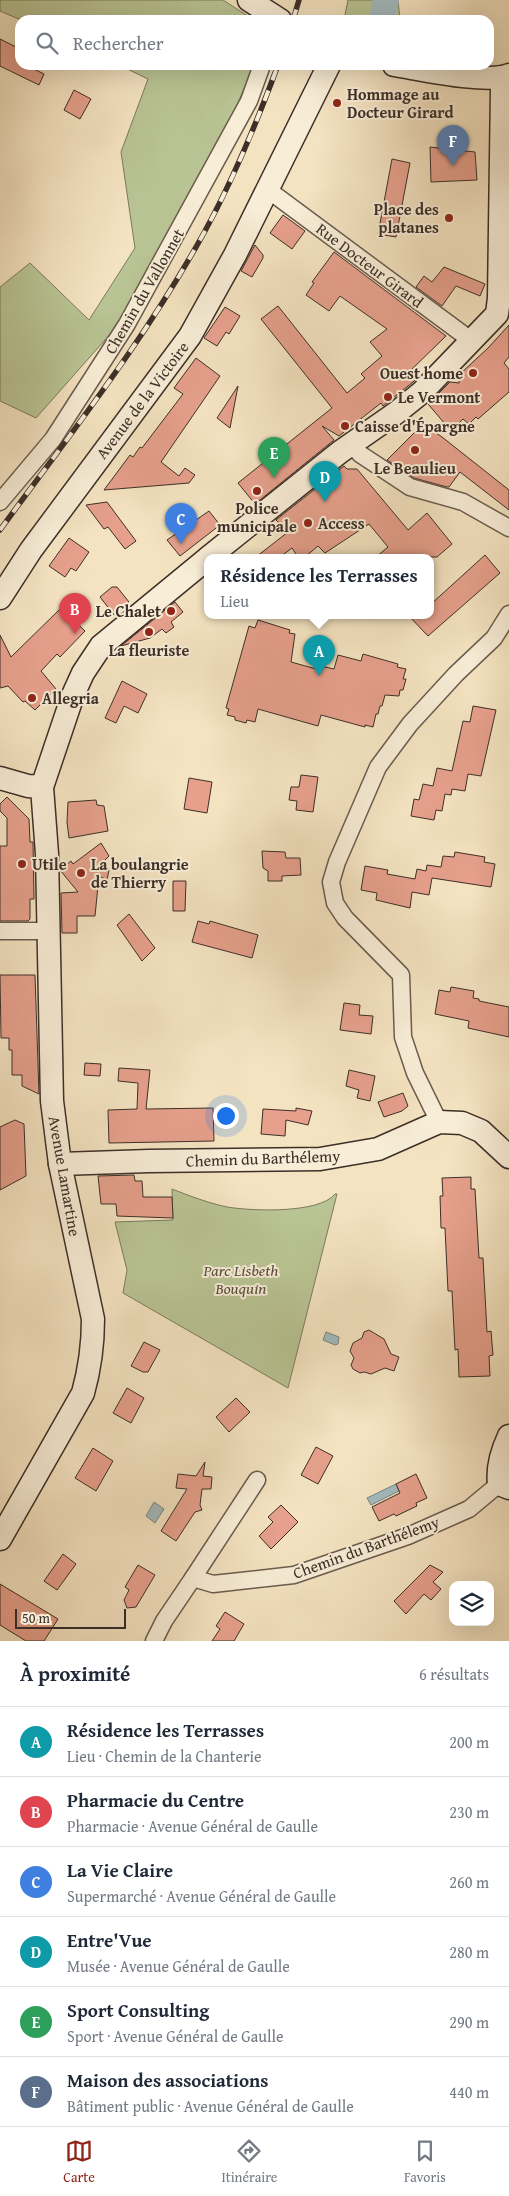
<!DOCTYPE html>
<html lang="fr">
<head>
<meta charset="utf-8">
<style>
	:root { --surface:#fff; --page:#f6f6f7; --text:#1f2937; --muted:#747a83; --line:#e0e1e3; --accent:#8f2418 }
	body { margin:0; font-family:"Gentium Book Plus",serif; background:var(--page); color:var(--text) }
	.controls { position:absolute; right:15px; bottom:15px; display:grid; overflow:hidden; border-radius:10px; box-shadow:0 5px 20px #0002 }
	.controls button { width:45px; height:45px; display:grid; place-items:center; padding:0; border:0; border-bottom:1px solid var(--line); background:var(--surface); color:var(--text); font:25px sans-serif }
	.scale { position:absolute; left:15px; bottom:12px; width:111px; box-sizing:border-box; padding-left:5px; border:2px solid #3d2f28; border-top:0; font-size:14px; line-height:18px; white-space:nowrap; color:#3d2f28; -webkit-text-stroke:4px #f8edd7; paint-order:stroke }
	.you { position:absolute; left:225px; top:1115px; width:18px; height:18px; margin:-12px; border:4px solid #fff; border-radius:50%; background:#1a73e8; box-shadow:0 0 0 8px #1a73e833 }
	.badge { display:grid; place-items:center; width:32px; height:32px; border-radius:50%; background:var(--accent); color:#fff; font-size:16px; font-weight:700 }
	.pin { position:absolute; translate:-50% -41px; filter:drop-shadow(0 1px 2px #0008) }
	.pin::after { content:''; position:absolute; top:26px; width:18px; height:15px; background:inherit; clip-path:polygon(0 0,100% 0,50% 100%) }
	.popup { position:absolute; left:204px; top:554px; width:230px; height:65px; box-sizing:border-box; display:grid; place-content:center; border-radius:10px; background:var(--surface); filter:drop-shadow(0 1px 4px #0005); font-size:16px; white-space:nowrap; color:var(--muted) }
	.popup b { font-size:19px; color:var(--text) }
	.popup::after { content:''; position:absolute; left:50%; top:100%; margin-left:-10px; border:10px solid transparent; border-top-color:var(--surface) }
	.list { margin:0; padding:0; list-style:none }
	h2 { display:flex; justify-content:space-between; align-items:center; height:65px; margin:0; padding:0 20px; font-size:21px }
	h2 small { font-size:16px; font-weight:400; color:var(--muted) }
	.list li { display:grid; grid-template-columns:32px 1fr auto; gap:15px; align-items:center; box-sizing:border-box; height:70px; padding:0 20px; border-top:1px solid var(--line) }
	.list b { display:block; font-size:19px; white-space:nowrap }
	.list p { margin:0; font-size:16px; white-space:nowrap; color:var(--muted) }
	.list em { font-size:16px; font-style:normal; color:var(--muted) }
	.icon { flex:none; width:28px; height:28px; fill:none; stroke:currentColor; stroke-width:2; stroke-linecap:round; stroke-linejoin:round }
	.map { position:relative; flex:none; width:509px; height:1641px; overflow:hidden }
	.search { position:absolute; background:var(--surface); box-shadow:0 5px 20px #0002; left:15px; right:15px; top:15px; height:55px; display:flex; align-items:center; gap:12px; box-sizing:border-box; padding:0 18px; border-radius:15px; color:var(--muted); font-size:19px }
	.sheet { height:485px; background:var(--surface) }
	nav { display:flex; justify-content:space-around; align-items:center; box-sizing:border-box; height:70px; border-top:1px solid var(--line); background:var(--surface); font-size:14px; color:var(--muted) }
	nav a { display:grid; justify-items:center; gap:2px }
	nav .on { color:var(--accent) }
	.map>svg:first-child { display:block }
	.green { fill:#b9c494; stroke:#7b7a5e }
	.water { fill:#a2bbbf; stroke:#7a8383 }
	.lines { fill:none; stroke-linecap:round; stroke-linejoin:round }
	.river { stroke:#a2bbbf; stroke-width:26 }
	.building { fill:#e6a08c; stroke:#3d2f28 }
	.street-casing { stroke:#6b5c4e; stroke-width:19 }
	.secondary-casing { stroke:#3d2f28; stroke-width:25 }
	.street { stroke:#f8edd7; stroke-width:16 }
	.secondary { stroke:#f8edd7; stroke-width:22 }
	.rail-casing { stroke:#3d2f28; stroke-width:5.5 }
	.rail { stroke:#f8edd7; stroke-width:4; stroke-dasharray:11; stroke-linecap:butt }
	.poi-dot { fill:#8f2418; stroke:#f8edd7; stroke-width:2 }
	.labels { text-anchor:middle; stroke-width:4; stroke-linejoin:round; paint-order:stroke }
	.poi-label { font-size:16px; font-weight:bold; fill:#3d2f28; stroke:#f8edd7; text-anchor:start }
	.street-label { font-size:16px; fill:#3d2f28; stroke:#f8edd7 }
	.park-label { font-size:16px; font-style:italic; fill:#564d3e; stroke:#f8edd7 }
</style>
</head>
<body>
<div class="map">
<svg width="509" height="1641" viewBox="0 0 509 1641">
	<rect width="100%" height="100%" fill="#f4e3c1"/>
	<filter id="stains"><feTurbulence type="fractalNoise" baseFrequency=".004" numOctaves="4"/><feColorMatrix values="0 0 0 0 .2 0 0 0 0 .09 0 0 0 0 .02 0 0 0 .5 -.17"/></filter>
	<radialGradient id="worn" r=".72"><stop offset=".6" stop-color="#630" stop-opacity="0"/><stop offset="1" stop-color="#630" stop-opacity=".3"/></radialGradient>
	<g class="green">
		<polygon points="0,0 223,0 254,20 21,20 0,11"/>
		<polygon points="348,0 398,0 400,20 344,20"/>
		<polygon points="119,65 254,65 229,124 119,324 36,418 0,401 0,287 30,263 89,320 135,248 121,152 148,79"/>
		<path d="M172 1189C190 1196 208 1203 227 1207 251 1211 319 1214 335 1194H337L288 1388 123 1293 127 1270 115 1222 173 1220Z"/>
	</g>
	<g class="water">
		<polygon points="326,1332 339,1337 338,1344 335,1345 323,1340"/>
		<polygon points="396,1484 399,1491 371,1505 367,1498"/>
		<polygon points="154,1502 164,1509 155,1523 146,1516"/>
	</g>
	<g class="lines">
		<polyline class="river" points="383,13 386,0"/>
	</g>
	<g class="building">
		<polygon points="0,39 20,49 20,65 26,65 44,74 39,85 0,66"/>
		<polygon points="74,90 91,99 80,119 64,110"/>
		<polygon points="430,147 475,152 477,180 431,182"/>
		<polygon points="392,159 410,163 396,237 378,234"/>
		<polygon points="283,215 305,231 292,249 270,233"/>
		<polygon points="255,245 263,255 263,258 252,277 241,271"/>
		<polygon points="334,252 446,336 408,373 415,380 413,382 383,406 381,403 339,436 322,426 334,440 255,504 238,483 332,408 261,319 278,306 347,393 365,378 361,374 382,356 370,342 387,329 340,296 329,311 306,295 314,283 312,282"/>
		<polygon points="444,267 485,284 480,296 456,286 442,306 416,287 424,276 432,282"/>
		<polygon points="225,307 240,316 229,334 226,332 217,346 204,338"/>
		<polygon points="509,325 509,357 504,363 509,369 509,392 478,419 476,417 469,424 463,419 451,431 428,404 450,382 459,383 460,374 488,348"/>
		<polygon points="196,358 220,376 161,462 179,476 185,468 195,475 189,483 104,490 130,455 133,457 140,447 142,448 183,394 174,388"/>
		<polygon points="238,386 230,428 217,418"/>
		<polygon points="423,424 442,437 509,490 509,510 460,472 449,487 447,487 414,478 387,460"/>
		<polygon points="344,466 347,469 357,469 408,530 427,513 452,544 437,557 376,557 388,547 369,524 325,553 318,546 305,557 298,557 292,548 280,557 256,557 288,532 276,520"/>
		<polygon points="107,502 136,541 125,549 108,527 104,529 86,505"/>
		<polygon points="209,511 220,525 180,556 167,540"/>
		<polygon points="69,538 89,552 76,571 71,568 65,577 49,566"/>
		<polygon points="485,555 500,573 428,636 408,615 430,615 430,605"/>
		<polygon points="112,587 117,587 129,602 114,615 100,597"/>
		<polygon points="175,602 183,612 171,622 174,627 166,633 162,629 150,638 121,646"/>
		<polygon points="61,608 85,631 60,657 57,654 41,671 56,689 35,710 25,701 23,702 8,686 0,688 0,635 11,657"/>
		<polygon points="258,620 290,630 289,633 295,634 291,662 320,670 321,666 334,669 338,655 361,661 363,654 398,664 397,667 406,669 403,679 406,679 403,690 400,690 399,696 385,695 382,706 380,706 378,714 376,714 373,727 365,725 365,727 321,715 318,726 258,709 255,722 247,720 246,723 235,720 235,717 227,715 229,709 226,708 249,626 255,628"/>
		<polygon points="122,681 147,694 138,713 124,706 116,723 105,718"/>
		<polygon points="473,706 496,710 481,776 468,774 465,791 452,789 451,795 445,794 442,811 436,810 434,820 411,816 414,799 419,800 423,784 433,786 437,768 452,771 463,721 470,722"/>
		<polygon points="301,775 318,777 313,812 296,810 297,801 289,800 291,787 299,787"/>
		<polygon points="189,778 212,782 207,813 184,809"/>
		<polygon points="7,797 29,819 30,842 33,842 34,899 30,899 30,919 28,921 0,921 0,846 7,846 7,818 0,811 0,804"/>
		<polygon points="96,800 97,805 104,806 108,831 69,838 67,822 68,802"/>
		<polygon points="101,843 109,856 103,862 109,870 107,880 99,876 95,916 77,916 77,933 62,933 61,893 78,892 60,870 71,861 73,864"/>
		<polygon points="262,851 285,852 286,858 300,858 301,875 282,876 282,881 268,881 268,871 263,868"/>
		<polygon points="455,852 485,857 484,862 495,864 491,887 432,878 429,895 412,892 410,908 376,900 377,893 361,890 365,866 388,870 387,874 415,879 417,869 426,871 427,865 441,867 443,856 454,857"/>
		<polygon points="173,881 186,881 185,911 173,911"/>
		<polygon points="129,914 155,948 142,961 117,925"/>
		<polygon points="198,921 209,924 210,921 258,935 252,958 192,942"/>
		<polygon points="0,975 35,975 39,1094 22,1086 22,1075 12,1075 12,1050 9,1050 9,1038 1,1038"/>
		<polygon points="451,987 474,991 473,998 479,999 479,1001 509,1007 509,1037 468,1028 469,1021 435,1014 439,990 450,992"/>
		<polygon points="344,1003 360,1005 359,1015 373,1016 371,1034 340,1030"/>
		<polygon points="85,1063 101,1064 100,1076 84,1075"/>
		<polygon points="119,1068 150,1070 146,1109 213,1108 214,1141 109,1143 108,1110 137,1109 138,1083 118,1081"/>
		<polygon points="349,1070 375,1076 370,1101 357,1098 359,1090 346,1086"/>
		<polygon points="403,1093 408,1106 402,1111 384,1117 378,1102"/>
		<polygon points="296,1108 312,1111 308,1125 286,1120 285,1136 261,1134 263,1109 296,1111"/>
		<polygon points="15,1120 24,1124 26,1176 0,1190 0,1127"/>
		<polygon points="134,1175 135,1181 142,1181 143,1197 172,1197 173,1218 117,1216 116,1204 101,1204 98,1176"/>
		<polygon points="471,1177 471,1189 475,1189 479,1258 483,1258 487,1332 491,1331 493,1355 489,1356 490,1376 459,1377 458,1349 455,1350 452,1291 448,1291 445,1228 441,1228 440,1196 443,1196 442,1178"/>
		<polygon points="369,1330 384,1339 391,1354 399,1357 394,1371 385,1368 371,1374 364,1372 360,1373 353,1369 351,1365 354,1358 350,1351 353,1343 362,1338 364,1332"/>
		<polygon points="144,1342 160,1350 148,1372 143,1372 131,1366"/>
		<polygon points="127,1388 144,1398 131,1423 113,1413"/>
		<polygon points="236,1398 250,1412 229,1432 216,1417"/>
		<polygon points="316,1447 333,1456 318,1484 301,1475"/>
		<polygon points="93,1448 113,1461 96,1491 75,1478"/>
		<polygon points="205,1462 203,1476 212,1477 211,1489 202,1489 200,1505 202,1510 195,1512 176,1541 161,1531 187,1489 176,1488 178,1474 196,1476"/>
		<polygon points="416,1474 427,1498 416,1503 417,1506 396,1516 394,1514 379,1521 372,1507 400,1493 396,1484"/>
		<polygon points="281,1505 298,1522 271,1549 259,1536 273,1522 268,1517"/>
		<polygon points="63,1554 76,1564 57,1590 44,1581"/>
		<polygon points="138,1565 155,1575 136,1607 127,1608 124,1600 129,1590 125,1587"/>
		<polygon points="430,1565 443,1572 433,1582 441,1589 431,1600 424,1594 406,1614 394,1601"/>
		<polygon points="0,1584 58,1619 44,1641 26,1641 0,1625"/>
		<polygon points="225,1612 244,1624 234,1641 212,1641 220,1629 216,1626"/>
	</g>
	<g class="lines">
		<defs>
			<g id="street">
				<polyline points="266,190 275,195 472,341"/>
				<polyline points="352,445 360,454 410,487 463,502 509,528"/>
				<polyline points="0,502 53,439 127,324 249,101 262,65"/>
				<polyline points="0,931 49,931"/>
				<polyline points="439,1122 415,1073 403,1037 401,975 345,918 335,903 331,882 337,862 378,767 410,724 456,674 494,638 509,614"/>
				<polyline points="193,1578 257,1480"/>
				<polyline points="154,1641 164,1621 193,1578 213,1584 294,1575 408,1536 469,1509 499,1484"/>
			</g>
			<g id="secondary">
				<polyline points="249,0 280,20"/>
				<path d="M394 65C420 69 487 84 509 75"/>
				<polyline points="209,557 340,452 396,413 422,392 497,314 499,298 502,88 500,78"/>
				<polyline points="0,598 31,550 190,336 235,255 329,65"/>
				<polyline points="0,778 28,786 42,787"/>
				<polyline points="60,1164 149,1161 320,1159 378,1149 439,1122 462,1123 481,1131 509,1157"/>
				<path d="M509 1436C502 1451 497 1468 499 1484L509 1488"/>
				<path d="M0 1539 83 1393C90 1368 93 1345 93 1319L60 1164 52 1101 47 854 42 787 73 695 83 673 101 646 208 558"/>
			</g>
		</defs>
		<use href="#street" class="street-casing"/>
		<use href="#secondary" class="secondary-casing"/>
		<use href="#street" class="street"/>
		<use href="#secondary" class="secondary"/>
		<defs>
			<g id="rail">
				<polyline points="293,20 299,0"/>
				<path d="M0 530C71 433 147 337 205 231 234 178 257 122 278 65"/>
			</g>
		</defs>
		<use href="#rail" class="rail-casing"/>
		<use href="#rail" class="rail"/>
	</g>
	<g class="poi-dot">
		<circle cx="337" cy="103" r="5"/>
		<circle cx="449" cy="218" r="5"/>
		<circle cx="473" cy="373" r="5"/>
		<circle cx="388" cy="397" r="5"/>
		<circle cx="345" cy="426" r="5"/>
		<circle cx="415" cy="450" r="5"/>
		<circle cx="257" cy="491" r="5"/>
		<circle cx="308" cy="523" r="5"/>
		<circle cx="171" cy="611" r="5"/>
		<circle cx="149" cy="632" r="5"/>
		<circle cx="32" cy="698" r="5"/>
		<circle cx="22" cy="864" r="5"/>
		<circle cx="81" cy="873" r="5"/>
	</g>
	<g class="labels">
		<g class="poi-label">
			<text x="347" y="100">Hommage au<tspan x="347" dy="18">Docteur Girard</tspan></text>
			<text x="439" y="215" text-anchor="end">Place des<tspan x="439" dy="18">platanes</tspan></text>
			<text x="463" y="379" text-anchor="end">Ouest home</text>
			<text x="398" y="403">Le Vermont</text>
			<text x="355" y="432">Caisse d'Épargne</text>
			<text x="415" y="474" text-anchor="middle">Le Beaulieu</text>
			<text x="257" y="514" text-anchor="middle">Police<tspan x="257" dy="18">municipale</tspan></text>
			<text x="318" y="529">Access</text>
			<text x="161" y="617" text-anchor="end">Le Chalet</text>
			<text x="149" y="656" text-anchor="middle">La fleuriste</text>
			<text x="42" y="704">Allegria</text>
			<text x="32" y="870">Utile</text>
			<text x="91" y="870">La boulangrie<tspan x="91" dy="18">de Thierry</tspan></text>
		</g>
		<g class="street-label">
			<text transform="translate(370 265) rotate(37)" y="6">Rue Docteur Girard</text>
			<text transform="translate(144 291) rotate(-60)" y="6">Chemin du Vallonnet</text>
			<text transform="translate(142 400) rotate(-53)" y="6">Avenue de la Victoire</text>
			<text transform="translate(263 1158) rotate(-2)" y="6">Chemin du Barthélemy</text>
			<text transform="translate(65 1176) rotate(80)" y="6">Avenue Lamartine</text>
			<text transform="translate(366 1547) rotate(-20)" y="6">Chemin du Barthélemy</text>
		</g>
		<g class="park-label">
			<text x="241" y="1276">Parc Lisbeth<tspan x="241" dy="18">Bouquin</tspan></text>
		</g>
	</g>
	<rect width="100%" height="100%" filter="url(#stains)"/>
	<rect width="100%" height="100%" fill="url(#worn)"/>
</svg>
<div class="controls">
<button><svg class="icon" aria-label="layers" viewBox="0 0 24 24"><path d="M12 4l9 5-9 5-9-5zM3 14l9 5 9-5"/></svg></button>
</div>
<div class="scale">50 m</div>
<div class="you"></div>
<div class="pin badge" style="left:319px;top:676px;background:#0f9aa8">A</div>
<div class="popup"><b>Résidence les Terrasses</b>Lieu</div>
<div class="pin badge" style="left:75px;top:634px;background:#e0444e">B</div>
<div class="pin badge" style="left:181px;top:544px;background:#3f7fe0">C</div>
<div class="pin badge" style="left:325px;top:502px;background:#0f9aa8">D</div>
<div class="pin badge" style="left:274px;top:478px;background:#2e9e5b">E</div>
<div class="pin badge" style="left:453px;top:166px;background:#5c6f8a">F</div>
<div class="search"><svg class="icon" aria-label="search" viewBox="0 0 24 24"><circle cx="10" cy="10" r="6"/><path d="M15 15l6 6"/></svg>Rechercher</div>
</div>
<section class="sheet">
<h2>À proximité<small>6 résultats</small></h2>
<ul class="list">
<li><span class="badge" style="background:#0f9aa8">A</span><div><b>Résidence les Terrasses</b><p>Lieu · Chemin de la Chanterie</p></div><em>200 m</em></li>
<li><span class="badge" style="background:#e0444e">B</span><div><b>Pharmacie du Centre</b><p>Pharmacie · Avenue Général de Gaulle</p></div><em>230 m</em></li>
<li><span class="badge" style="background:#3f7fe0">C</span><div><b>La Vie Claire</b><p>Supermarché · Avenue Général de Gaulle</p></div><em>260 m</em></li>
<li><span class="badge" style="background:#0f9aa8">D</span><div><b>Entre'Vue</b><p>Musée · Avenue Général de Gaulle</p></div><em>280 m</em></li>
<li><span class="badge" style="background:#2e9e5b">E</span><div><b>Sport Consulting</b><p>Sport · Avenue Général de Gaulle</p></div><em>290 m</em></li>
<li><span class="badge" style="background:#5c6f8a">F</span><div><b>Maison des associations</b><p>Bâtiment public · Avenue Général de Gaulle</p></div><em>440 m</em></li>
</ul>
</section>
<nav>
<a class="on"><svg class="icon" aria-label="map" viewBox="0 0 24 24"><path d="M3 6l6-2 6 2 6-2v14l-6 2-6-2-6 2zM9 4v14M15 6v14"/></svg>Carte</a>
<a><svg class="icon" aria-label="directions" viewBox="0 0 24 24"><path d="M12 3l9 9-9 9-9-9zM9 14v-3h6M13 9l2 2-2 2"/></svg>Itinéraire</a>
<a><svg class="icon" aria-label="saved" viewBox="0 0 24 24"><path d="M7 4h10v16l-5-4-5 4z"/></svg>Favoris</a>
</nav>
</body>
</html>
